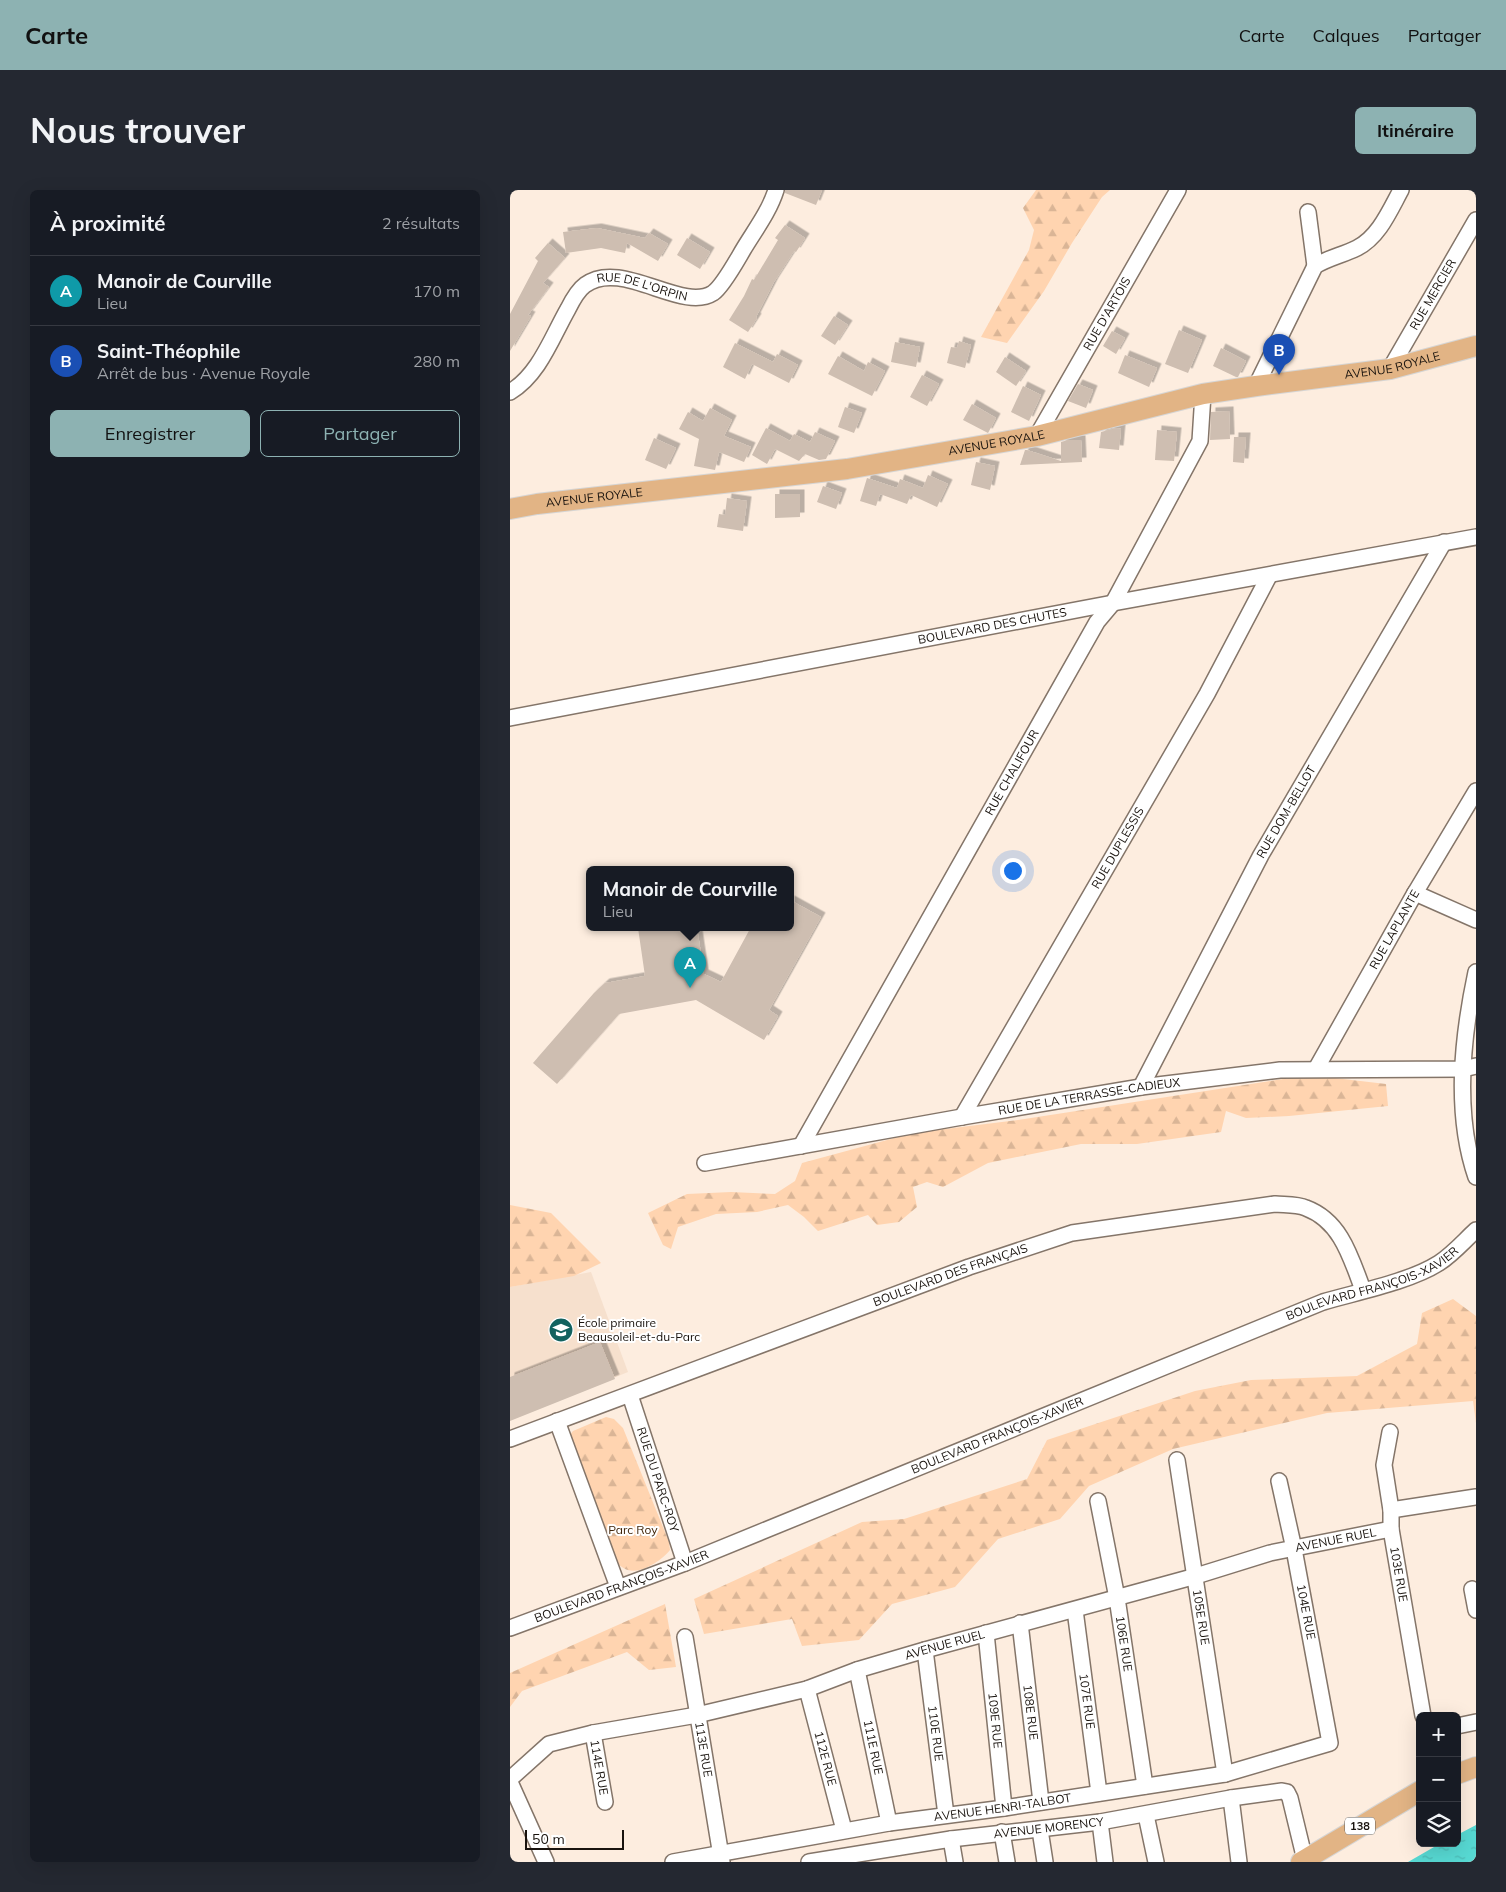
<!DOCTYPE html>
<html lang="fr">
<head>
<meta charset="utf-8">
<style>
	:root { --surface:#171b24; --page:#242831; --text:#f1f3f6; --muted:#9ea1a6; --line:#363941; --accent:#8db2b2 }
	body { margin:0; font-family:Mulish,sans-serif; background:var(--page); color:var(--text) }
	.controls { position:absolute; right:15px; bottom:15px; display:grid; overflow:hidden; border-radius:8px; box-shadow:0 5px 20px #0002 }
	.controls button { width:45px; height:45px; display:grid; place-items:center; padding:0; border:0; border-bottom:1px solid var(--line); background:var(--surface); color:var(--text); font:25px sans-serif }
	.scale { position:absolute; left:15px; bottom:12px; width:99px; box-sizing:border-box; padding-left:5px; border:2px solid #19130e; border-top:0; font-size:14px; line-height:18px; white-space:nowrap; color:#19130e; -webkit-text-stroke:4px #fff; paint-order:stroke }
	.you { position:absolute; left:502px; top:680px; width:18px; height:18px; margin:-12px; border:4px solid #fff; border-radius:50%; background:#1a73e8; box-shadow:0 0 0 8px #1a73e833 }
	.badge { display:grid; place-items:center; width:32px; height:32px; border-radius:50%; background:var(--accent); color:#fff; font-size:16px; font-weight:700 }
	.pin { position:absolute; translate:-50% -41px; filter:drop-shadow(0 1px 2px #0008) }
	.pin::after { content:''; position:absolute; top:26px; width:18px; height:15px; background:inherit; clip-path:polygon(0 0,100% 0,50% 100%) }
	.popup { position:absolute; left:76px; top:676px; width:208px; height:65px; box-sizing:border-box; display:grid; place-content:center; border-radius:8px; background:var(--surface); filter:drop-shadow(0 1px 4px #0005); font-size:16px; white-space:nowrap; color:var(--muted) }
	.popup b { font-size:19px; color:var(--text) }
	.popup::after { content:''; position:absolute; left:50%; top:100%; margin-left:-10px; border:10px solid transparent; border-top-color:var(--surface) }
	.list { margin:0; padding:0; list-style:none }
	h2 { display:flex; justify-content:space-between; align-items:center; height:65px; margin:0; padding:0 20px; font-size:21px }
	h2 small { font-size:16px; font-weight:400; color:var(--muted) }
	.list li { display:grid; grid-template-columns:32px 1fr auto; gap:15px; align-items:center; box-sizing:border-box; height:70px; padding:0 20px; border-top:1px solid var(--line) }
	.list b { display:block; font-size:19px; white-space:nowrap }
	.list p { margin:0; font-size:16px; white-space:nowrap; color:var(--muted) }
	.list em { font-size:16px; font-style:normal; color:var(--muted) }
	.actions { display:flex; gap:10px; padding:15px 20px }
	.actions a { flex:1; padding:11px 0; border:1px solid var(--accent); border-radius:8px; text-align:center; font-size:18px; color:var(--accent) }
	.actions .main { background:var(--accent); color:#111 }
	.icon { flex:none; width:28px; height:28px; fill:none; stroke:currentColor; stroke-width:2; stroke-linecap:round; stroke-linejoin:round }
	.map { position:relative; flex:none; width:966px; height:1672px; overflow:hidden; border-radius:8px }
	header { display:flex; align-items:center; gap:30px; box-sizing:border-box; height:70px; padding:0 25px; background:var(--accent); color:#111 }
	header strong { font-size:24px }
	nav { display:flex; gap:28px; margin-inline-start:auto; font-size:18px }
	.intro { display:flex; align-items:center; justify-content:space-between; box-sizing:border-box; height:120px; padding:0 30px }
	h1 { margin:0; font-size:35px }
	.button { padding:12px 22px; border-radius:8px; background:var(--accent); color:#111; font-size:18px; font-weight:700 }
	main { display:flex; gap:30px; padding:0 30px }
	aside { flex:1; background:var(--surface); border-radius:8px; box-shadow:0 5px 20px #0002 }
	.map>svg:first-child { display:block }
	.built { fill:#f6e0cd }
	.forest { fill:url(#forest-firs) }
	.water { fill:url(#water-ripples) }
	.building { fill:#cebeb1; filter:url(#shadow) }
	.lines { fill:none; stroke-linecap:round; stroke-linejoin:round }
	.minor-casing { stroke:#847569; stroke-width:18 }
	.major-casing { stroke:#d6d5d4; stroke-width:22 }
	.minor { stroke:#fff; stroke-width:15 }
	.major { stroke:#e2b485; stroke-width:20 }
	.labels { text-anchor:middle; stroke-width:4; stroke-linejoin:round; paint-order:stroke }
	.shield { fill:#fff; stroke:#5e5a56; stroke-width:1 }
	.shield-label { font-size:11px; font-weight:bold; fill:#19130e }
	.street-label { font-size:12px; fill:#19130e; stroke:#fff }
	.poi-label { font-size:12px; fill:#19130e; stroke:#fff; text-anchor:start }
	.park-label { font-size:12px; fill:#402509; stroke:#fff }
</style>
</head>
<body>
<header>
<strong>Carte</strong>
<nav><a>Carte</a><a>Calques</a><a>Partager</a></nav>
</header>
<div class="intro"><h1>Nous trouver</h1><a class="button">Itinéraire</a></div>
<main>
<aside>
<h2>À proximité<small>2 résultats</small></h2>
<ul class="list">
<li><span class="badge" style="background:#0f9aa8">A</span><div><b>Manoir de Courville</b><p>Lieu</p></div><em>170 m</em></li>
<li><span class="badge" style="background:#1a4fb4">B</span><div><b>Saint-Théophile</b><p>Arrêt de bus · Avenue Royale</p></div><em>280 m</em></li>
</ul>
<div class="actions"><a class="main">Enregistrer</a><a>Partager</a></div>
</aside>
<div class="map">
<svg width="966" height="1672" viewBox="0 0 966 1672">
	<defs>
		<pattern id="forest-firs" width="22" height="20" patternUnits="userSpaceOnUse" patternTransform="scale(1.25)"><rect width="22" height="20" fill="#ffd4b0"/><path d="M5 1l3.5 6h-7zM16 11l3.5 6h-7z" fill="#dab596"/></pattern>
		<pattern id="water-ripples" width="26" height="14" patternUnits="userSpaceOnUse" patternTransform="scale(1.25)"><rect width="26" height="14" fill="#57d9d3"/><path d="M2 4q2-2 4 0t4 0M15 11q2-2 4 0t4 0" fill="none" stroke="#4bb9b4"/></pattern>
		<filter id="shadow"><feDropShadow dx="4.5" dy="-4.5" stdDeviation="0" flood-color="#0004"/></filter>
	</defs>
	<rect width="100%" height="100%" fill="#fdeddf"/>
	<polygon class="built" points="81,1082 118,1182 0,1230 0,1097"/>
	<g class="forest">
		<polygon points="526,0 600,0 592,7 562,53 534,101 497,153 471,147 519,60 524,40 513,18"/>
		<polygon points="799,885 876,894 878,916 779,926 736,928 716,921 711,942 627,954 571,954 478,973 433,997 417,992 403,997 407,1017 389,1032 367,1035 358,1025 308,1041 294,1027 278,1015 247,1022 206,1024 168,1037 161,1059 153,1055 138,1023 177,1004 221,1002 265,1004 285,991 292,973 403,943 508,930"/>
		<polygon points="0,1015 41,1023 91,1073 64,1086 0,1097"/>
		<polygon points="943,1109 966,1126 966,1233 963,1211 817,1223 663,1259 579,1296 550,1329 488,1349 445,1397 382,1414 349,1450 292,1456 282,1429 194,1444 184,1409 352,1332 394,1329 517,1289 537,1250 685,1201 741,1190 847,1186 907,1154 912,1123"/>
		<path d="M96 1227 104 1229 113 1238 159 1352 160 1360C152 1370 132 1384 118 1380 113 1379 109 1374 105 1372L59 1246 63 1241Z"/>
		<polygon points="155,1414 166,1477 139,1480 117,1462 12,1501 0,1517 0,1483"/>
	</g>
	<polygon class="water" points="966,1635 966,1672 898,1672 931,1653 947,1653 947,1645"/>
	<g class="building">
		<polygon points="275,0 312,0 306,15 275,3"/>
		<polygon points="275,35 295,48 286,62 284,61 264,92 246,127 247,128 238,142 219,130 234,106 242,89 244,90 268,50 265,48"/>
		<polygon points="87,38 135,48 139,43 158,54 148,71 117,53 115,63 91,58 56,63 53,42"/>
		<polygon points="177,48 200,62 190,79 167,65"/>
		<polygon points="38,53 55,68 33,93 39,97 18,125 21,126 0,161 0,124 28,71 25,68"/>
		<polygon points="324,126 338,135 325,155 311,146"/>
		<polygon points="669,140 692,150 678,183 655,174"/>
		<polygon points="602,141 615,148 606,164 593,156"/>
		<polygon points="449,151 461,155 455,178 437,173 441,157 447,158"/>
		<polygon points="385,152 410,157 406,177 381,172"/>
		<polygon points="225,153 263,172 267,164 288,175 279,193 242,174 235,189 213,177"/>
		<polygon points="711,158 736,171 728,187 726,187 703,176"/>
		<polygon points="615,165 647,178 639,197 608,183"/>
		<polygon points="328,166 354,181 358,172 375,181 362,206 318,184"/>
		<polygon points="495,167 516,181 506,196 486,182"/>
		<polygon points="412,185 429,194 417,216 400,207"/>
		<polygon points="568,194 583,200 576,218 558,211"/>
		<polygon points="513,196 531,205 519,231 501,222"/>
		<polygon points="462,214 486,228 478,243 453,230"/>
		<polygon points="335,217 352,223 344,243 328,237"/>
		<polygon points="200,218 222,230 214,246 241,257 234,272 209,262 205,280 184,276 189,249 169,239 178,222 193,231"/>
		<polygon points="719,221 720,249 700,250 701,222"/>
		<polygon points="256,238 280,251 284,244 300,252 305,242 325,251 316,269 309,270 295,264 289,271 265,259 257,274 242,265"/>
		<polygon points="606,238 611,239 609,260 589,258 591,242"/>
		<polygon points="647,240 667,242 664,271 645,270"/>
		<polygon points="724,247 736,247 734,273 723,272"/>
		<polygon points="144,248 166,258 156,279 135,270"/>
		<polygon points="558,250 571,250 572,272 510,275 515,260 517,260 551,271 551,252"/>
		<polygon points="466,272 485,276 480,300 461,295"/>
		<polygon points="418,285 438,294 427,317 401,305 397,314 370,304 366,316 350,311 357,288 387,298 390,289 413,298"/>
		<polygon points="313,296 332,303 326,319 307,312"/>
		<polygon points="265,304 290,304 290,327 265,328"/>
		<polygon points="217,308 237,311 233,341 207,337 209,324 215,325"/>
		<polygon points="280,710 311,727 259,820 268,826 254,850 186,810 109,824 47,894 23,873 84,803 95,793 135,786 128,738 187,737 194,784 211,792 241,737 280,737"/>
		<polygon points="90,1152 105,1189 0,1231 0,1187"/>
	</g>
	<g class="lines">
		<defs>
			<g id="minor">
				<polyline points="798,22 805,76"/>
				<path id="s1" d="M880 179 966 30"/>
				<path d="M746 196 805 76C818 68 833 65 847 58 869 47 880 20 891 0"/>
				<path id="s2" d="M0 202C29 185 42 147 58 119 62 111 68 100 75 95 111 68 172 123 203 103 213 96 227 70 233 60 245 40 259 22 266 0"/>
				<path id="s3" d="M527 246 668 0"/>
				<path id="s4" d="M0 528 603 413 966 347"/>
				<polyline points="905,703 966,730"/>
				<path d="M966 782C952 848 944 923 966 987"/>
				<path id="s5" d="M806 879 905 703 966 601"/>
				<path id="s6" d="M631 897 751 665 934 352"/>
				<path id="s7" d="M452 927 697 504 759 386"/>
				<path id="s8" d="M291 956 587 432 603 413 690 251 693 204"/>
				<path id="s9" d="M195 973 452 927 631 897 770 880 953 879 966 876"/>
				<path id="s10" d="M120 1205 175 1373"/>
				<polyline points="47,1231 108,1397"/>
				<path id="s11" d="M880 1242 874 1275 881 1320V1339L913 1526"/>
				<path id="s12" d="M0 1249 459 1077 562 1043 765 1014C774 1015 787 1014 796 1018 831 1031 841 1068 853 1100"/>
				<path id="s13" d="M667 1270 715 1584"/>
				<path id="s14" d="M588 1311 607 1408 635 1596"/>
				<polyline points="881,1320 966,1307"/>
				<polyline points="962,1399 966,1420"/>
				<path id="s15" d="M565 1420 589 1603"/>
				<path id="s16" d="M510 1433 531 1612"/>
				<path id="s17" d="M0 1438 175 1373 813 1112C847 1102 899 1092 929 1073 943 1064 954 1051 966 1040"/>
				<path id="s18" d="M476 1443 494 1618"/>
				<path id="s19" d="M175 1447 212 1672"/>
				<path id="s20" d="M415 1460 436 1625"/>
				<path id="s21" d="M347 1480 379 1633"/>
				<path id="s22" d="M297 1499 334 1640"/>
				<polyline points="947,1536 966,1532"/>
				<path id="s23" d="M83 1543 95 1612"/>
				<path id="s24" d="M0 1589 39 1554 83 1543 187 1525 297 1499 347 1480 415 1460 686 1386 760 1363 881 1339"/>
				<polyline points="0,1592 36,1672"/>
				<polyline points="721,1608 729,1672"/>
				<polyline points="636,1625 646,1672"/>
				<polyline points="590,1632 595,1672"/>
				<polyline points="530,1640 535,1672"/>
				<polyline points="492,1642 497,1672"/>
				<polyline points="441,1649 445,1672"/>
				<path id="s25" d="M163 1672 379 1633 494 1618 715 1584 820 1553 784 1359 769 1291"/>
				<path id="s26" d="M299 1672 441 1649 590 1632 721 1608 772 1601 777 1602 780 1608 795 1670"/>
			</g>
			<g id="major">
				<path id="s27" d="M0 319 27 314 337 279 527 246 693 204 746 196 880 179 966 156"/>
				<polyline points="947,1584 966,1577"/>
				<polyline points="791,1672 910,1601"/>
			</g>
		</defs>
		<use href="#minor" class="minor-casing"/>
		<use href="#major" class="major-casing"/>
		<use href="#minor" class="minor"/>
		<use href="#major" class="major"/>
	</g>
	<defs>
		<symbol id="school-disc" viewBox="-11 -11 22 22"><circle r="9.5" fill="#12625f" stroke="#fff"/><path d="M0-5L7-2L0 1L-7-2ZM-4 1L0 2.5L4 1V4Q0 6-4 4Z" fill="#fff"/></symbol>
	</defs>
	<g fill-rule="evenodd">
		<use href="#school-disc" x="37" y="1126" width="28" height="28"/>
	</g>
	<g class="labels">
		<rect class="shield" x="835" y="1627.5" width="30" height="17" rx="4"/>
		<g class="shield-label">
			<text x="850" y="1640">138</text>
		</g>
		<g class="street-label">
			<text dy="4" stroke="none"><textPath href="#s2" startOffset="192">RUE DE L'ORPIN</textPath></text>
			<text dy="4" stroke="none"><textPath href="#s1" startOffset="86">RUE MERCIER</textPath></text>
			<text dy="4" stroke="none"><textPath href="#s3" startOffset="141">RUE D'ARTOIS</textPath></text>
			<text dy="4" stroke="none"><textPath href="#s27" startOffset="895">AVENUE ROYALE</textPath></text>
			<text dy="4" stroke="none"><textPath href="#s27" startOffset="491">AVENUE ROYALE</textPath></text>
			<text dy="4" stroke="none"><textPath href="#s27" startOffset="85">AVENUE ROYALE</textPath></text>
			<text dy="4" stroke="none"><textPath href="#s4" startOffset="491">BOULEVARD DES CHUTES</textPath></text>
			<text dy="4" stroke="none"><textPath href="#s8" startOffset="429">RUE CHALIFOUR</textPath></text>
			<text dy="4" stroke="none"><textPath href="#s6" startOffset="311">RUE DOM-BELLOT</textPath></text>
			<text dy="4" stroke="none"><textPath href="#s7" startOffset="311">RUE DUPLESSIS</textPath></text>
			<text dy="4" stroke="none"><textPath href="#s5" startOffset="160">RUE LAPLANTE</textPath></text>
			<text dy="4" stroke="none"><textPath href="#s9" startOffset="390">RUE DE LA TERRASSE-CADIEUX</textPath></text>
			<text dy="4" stroke="none"><textPath href="#s12" startOffset="470">BOULEVARD DES FRANÇAIS</textPath></text>
			<text dy="4" stroke="none"><textPath href="#s17" startOffset="929">BOULEVARD FRANÇOIS-XAVIER</textPath></text>
			<text dy="4" stroke="none"><textPath href="#s17" startOffset="524">BOULEVARD FRANÇOIS-XAVIER</textPath></text>
			<text dy="4" stroke="none"><textPath href="#s10" startOffset="89">RUE DU PARC-ROY</textPath></text>
			<text dy="4" stroke="none"><textPath href="#s24" startOffset="866">AVENUE RUEL</textPath></text>
			<text dy="4" stroke="none"><textPath href="#s11" startOffset="144">103E RUE</textPath></text>
			<text dy="4" stroke="none"><textPath href="#s17" startOffset="119">BOULEVARD FRANÇOIS-XAVIER</textPath></text>
			<text transform="translate(796 1422) rotate(79)" y="4">104E RUE</text>
			<text dy="4" stroke="none"><textPath href="#s13" startOffset="159">105E RUE</textPath></text>
			<text dy="4" stroke="none"><textPath href="#s14" startOffset="145">106E RUE</textPath></text>
			<text dy="4" stroke="none"><textPath href="#s24" startOffset="461">AVENUE RUEL</textPath></text>
			<text dy="4" stroke="none"><textPath href="#s15" startOffset="92">107E RUE</textPath></text>
			<text dy="4" stroke="none"><textPath href="#s16" startOffset="90">108E RUE</textPath></text>
			<text dy="4" stroke="none"><textPath href="#s18" startOffset="88">109E RUE</textPath></text>
			<text dy="4" stroke="none"><textPath href="#s20" startOffset="84">110E RUE</textPath></text>
			<text dy="4" stroke="none"><textPath href="#s21" startOffset="79">111E RUE</textPath></text>
			<text dy="4" stroke="none"><textPath href="#s19" startOffset="114">113E RUE</textPath></text>
			<text dy="4" stroke="none"><textPath href="#s22" startOffset="72">112E RUE</textPath></text>
			<text dy="4" stroke="none"><textPath href="#s23" startOffset="35">114E RUE</textPath></text>
			<text dy="4" stroke="none"><textPath href="#s25" startOffset="334">AVENUE HENRI-TALBOT</textPath></text>
			<text dy="4" stroke="none"><textPath href="#s26" startOffset="242">AVENUE MORENCY</textPath></text>
		</g>
		<g class="poi-label">
			<text x="68" y="1137">École primaire<tspan x="68" dy="14">Beausoleil-et-du-Parc</tspan></text>
		</g>
		<g class="park-label">
			<text x="123" y="1344">Parc Roy</text>
		</g>
	</g>
</svg>
<div class="controls">
<button>+</button>
<button>−</button>
<button><svg class="icon" aria-label="layers" viewBox="0 0 24 24"><path d="M12 4l9 5-9 5-9-5zM3 14l9 5 9-5"/></svg></button>
</div>
<div class="scale">50 m</div>
<div class="you"></div>
<div class="pin badge" style="left:180px;top:798px;background:#0f9aa8">A</div>
<div class="popup"><b>Manoir de Courville</b>Lieu</div>
<div class="pin badge" style="left:769px;top:185px;background:#1a4fb4">B</div>
</div>
</main>
</body>
</html>
